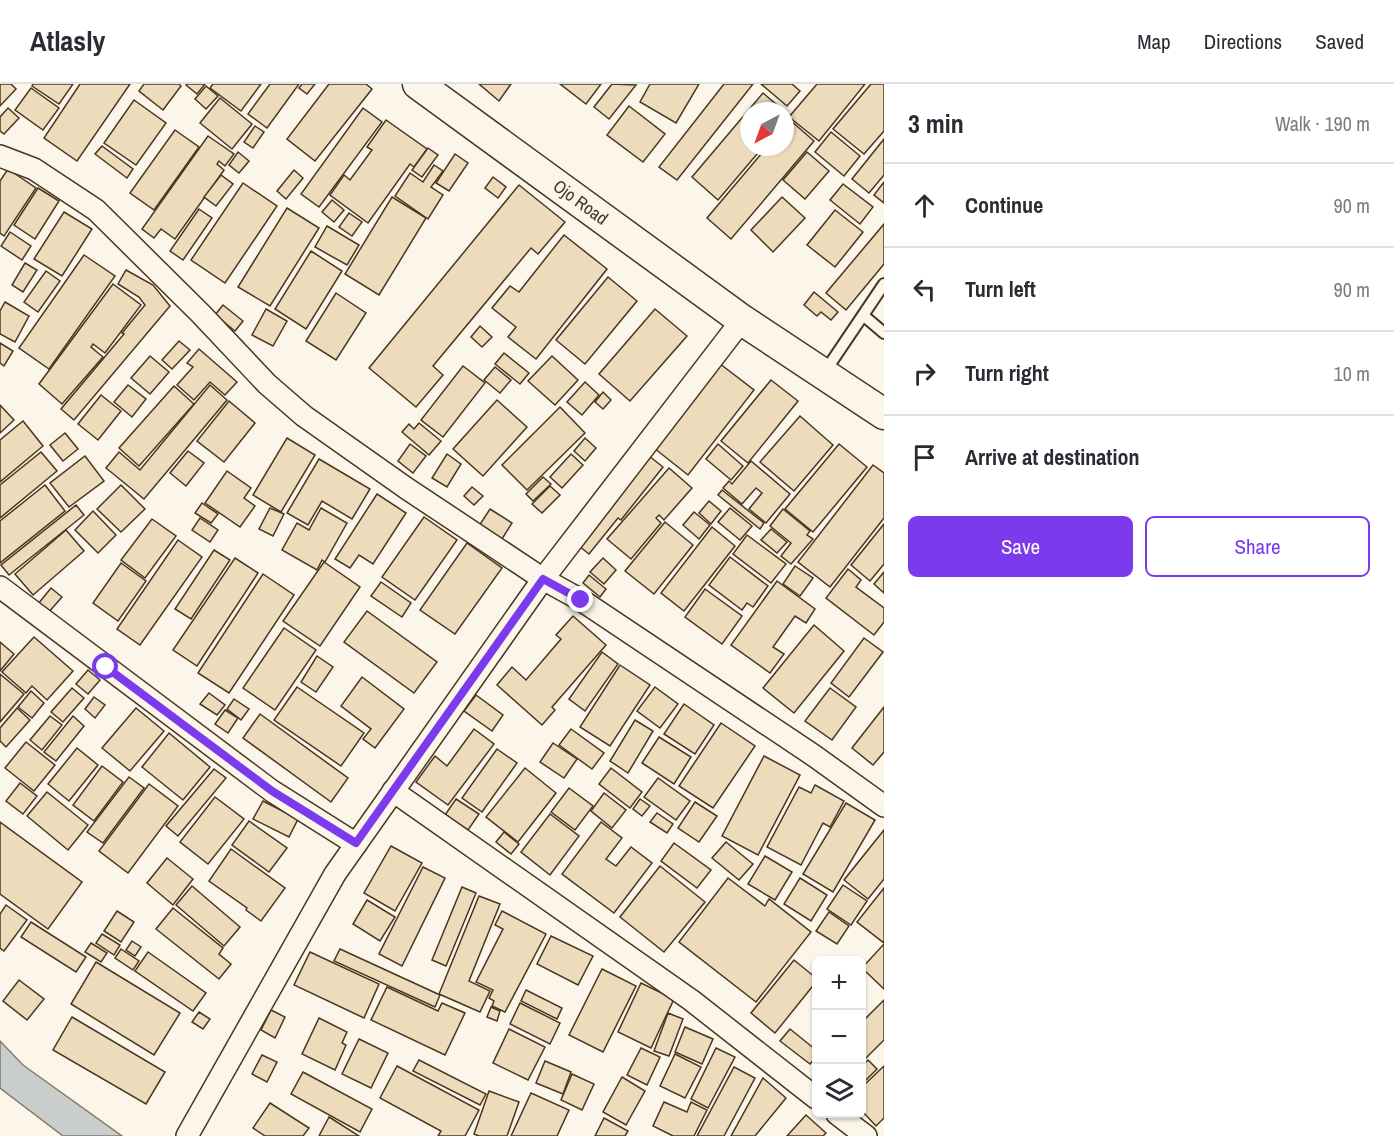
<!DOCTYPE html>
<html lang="en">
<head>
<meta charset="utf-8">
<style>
	:root { --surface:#fff; --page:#f2f2f3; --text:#2b2b33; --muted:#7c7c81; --line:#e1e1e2; --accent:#7c3aed }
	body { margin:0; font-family:"Archivo Narrow",sans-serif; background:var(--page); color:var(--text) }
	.controls { position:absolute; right:18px; bottom:18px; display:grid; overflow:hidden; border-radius:9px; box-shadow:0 2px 4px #0004 }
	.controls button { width:54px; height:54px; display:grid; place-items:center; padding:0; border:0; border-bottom:2px solid var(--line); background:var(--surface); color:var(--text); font:30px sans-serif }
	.compass { position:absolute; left:740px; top:18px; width:54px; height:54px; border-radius:50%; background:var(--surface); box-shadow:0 2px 4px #0004; rotate:221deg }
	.stop { position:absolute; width:18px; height:18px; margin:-14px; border:4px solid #7c3aed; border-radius:50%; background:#fff }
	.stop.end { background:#7c3aed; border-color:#fff; box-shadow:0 2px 6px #0008 }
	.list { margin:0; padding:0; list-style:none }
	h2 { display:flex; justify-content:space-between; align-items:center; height:78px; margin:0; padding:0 24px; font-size:26px }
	h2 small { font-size:20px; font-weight:400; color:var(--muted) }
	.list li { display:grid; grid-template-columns:39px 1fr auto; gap:18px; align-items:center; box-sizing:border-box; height:84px; padding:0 24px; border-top:2px solid var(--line) }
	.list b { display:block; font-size:22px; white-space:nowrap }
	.list em { font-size:20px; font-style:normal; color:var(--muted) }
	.actions { display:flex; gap:12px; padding:18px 24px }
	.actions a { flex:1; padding:14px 0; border:2px solid var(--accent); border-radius:9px; text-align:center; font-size:21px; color:var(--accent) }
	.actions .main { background:var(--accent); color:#fff }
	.icon { flex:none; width:33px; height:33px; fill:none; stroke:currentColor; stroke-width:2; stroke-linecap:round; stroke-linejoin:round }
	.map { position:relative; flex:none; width:884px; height:1052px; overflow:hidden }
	header { display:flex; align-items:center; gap:36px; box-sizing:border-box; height:84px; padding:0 30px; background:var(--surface); border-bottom:2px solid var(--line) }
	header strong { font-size:28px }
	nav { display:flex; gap:33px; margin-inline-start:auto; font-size:21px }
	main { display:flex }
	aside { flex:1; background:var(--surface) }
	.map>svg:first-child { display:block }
	.water { fill:#c9cecd; stroke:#887966; stroke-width:1.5 }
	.building { fill:#ecdcbc; stroke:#4a3520; stroke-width:1.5 }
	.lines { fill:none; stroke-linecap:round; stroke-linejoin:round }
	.lane-casing { stroke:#4a3520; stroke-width:14 }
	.street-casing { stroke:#4a3520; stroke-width:24 }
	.secondary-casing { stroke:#4a3520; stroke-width:33 }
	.lane { stroke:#fbf6e9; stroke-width:10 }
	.street { stroke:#fbf6e9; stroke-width:21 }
	.secondary { stroke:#fbf6e9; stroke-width:30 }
	.route { stroke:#7c3aed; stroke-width:8 }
	.labels { text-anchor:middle; stroke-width:4.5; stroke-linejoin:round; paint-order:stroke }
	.street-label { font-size:18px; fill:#4a3520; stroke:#fbf6e9 }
</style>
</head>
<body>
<header>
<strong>Atlasly</strong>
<nav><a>Map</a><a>Directions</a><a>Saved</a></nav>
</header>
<main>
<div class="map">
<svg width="884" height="1052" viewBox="0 0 884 1052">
	<rect width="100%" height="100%" fill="#fbf6e9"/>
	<polygon class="water" points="0,957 23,981 122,1052 63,1052 0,1004"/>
	<g class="building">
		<polygon points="0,0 11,0 16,5 0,22"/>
		<polygon points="33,0 73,0 59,20 32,2"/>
		<polygon points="80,0 130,0 77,77 44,54"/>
		<polygon points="144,0 179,0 181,2 163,26 139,7"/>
		<polygon points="187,0 205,0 197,10 186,1"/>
		<polygon points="213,0 261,0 241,27 210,4"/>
		<polygon points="270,0 299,0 267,44 248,30"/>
		<polygon points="302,0 315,0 307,10 299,4"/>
		<polygon points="329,0 366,0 372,5 315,77 287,55"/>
		<polygon points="479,0 511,0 499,17"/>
		<polygon points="560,0 601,0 586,20"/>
		<polygon points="612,0 636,1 609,35 594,23"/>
		<polygon points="650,0 699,0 676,39 640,18"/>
		<polygon points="724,0 753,0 677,96 659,83"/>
		<polygon points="761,0 792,0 800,7 787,22"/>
		<polygon points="817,0 865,0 819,57 789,33"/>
		<polygon points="871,0 884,0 884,47 864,70 833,45"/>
		<polygon points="206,2 218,12 206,25 195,15"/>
		<polygon points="31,4 59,24 43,46 15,26"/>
		<polygon points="763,9 784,27 749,27 749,63 763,63 718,116 692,93"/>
		<polygon points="220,14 252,40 232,65 200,39"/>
		<polygon points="134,16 166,39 136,81 104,59"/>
		<polygon points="629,22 665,50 643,78 607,51"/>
		<polygon points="8,24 19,34 4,50 0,47 0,33"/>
		<polygon points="363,24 382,38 319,123 301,110"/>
		<polygon points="386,36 427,65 414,83 410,80 368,139 330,111 344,91 350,96 372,66 367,63"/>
		<polygon points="790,36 814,57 731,155 707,134 767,63 785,63 785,42"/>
		<polygon points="255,42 264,48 253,64 244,58"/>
		<polygon points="175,46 199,63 154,126 130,109"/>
		<polygon points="831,48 860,72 844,92 815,68"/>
		<polygon points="208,52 234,70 225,82 219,77 217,80 224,86 175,155 161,145 154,154 142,145"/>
		<polygon points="884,55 884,91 869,109 852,95"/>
		<polygon points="102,62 133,85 127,94 95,70"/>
		<polygon points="428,64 438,71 422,93 412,86"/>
		<polygon points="238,68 249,77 239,89 229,81"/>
		<polygon points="807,68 829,87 805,115 783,96"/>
		<polygon points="455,70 468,79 449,107 436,99"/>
		<polygon points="434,81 443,87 431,103 443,111 428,135 395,112 410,89 423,98"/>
		<polygon points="8,85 36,104 4,152 0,149 0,97"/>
		<polygon points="294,86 303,94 286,115 277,107"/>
		<polygon points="221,91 233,100 216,122 204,113"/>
		<polygon points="493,93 506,103 498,114 485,104"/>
		<polygon points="884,98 884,119 874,111"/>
		<polygon points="243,99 277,122 225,199 191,176"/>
		<polygon points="843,100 873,123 860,140 830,116"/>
		<polygon points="519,101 565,138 538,170 531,164 433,282 443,291 416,323 369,284"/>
		<polygon points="38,104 59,117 35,155 14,141"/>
		<polygon points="392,113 426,134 379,211 345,190"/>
		<polygon points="782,113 805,134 773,168 751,146"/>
		<polygon points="332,116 344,126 334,138 322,128"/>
		<polygon points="287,124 319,144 270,222 238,203"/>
		<polygon points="199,125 212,134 183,176 170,167"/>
		<polygon points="835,126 863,148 835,183 807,161"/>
		<polygon points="64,128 92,145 62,192 34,175"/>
		<polygon points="349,129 362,138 352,152 339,143"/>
		<polygon points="884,140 884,180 846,226 826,209"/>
		<polygon points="327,142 359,161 347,181 315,163"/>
		<polygon points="10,148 31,162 22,176 1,162"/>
		<polygon points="564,151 607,185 536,275 508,253 516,243 492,224 510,202 519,208"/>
		<polygon points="311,167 342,187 306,245 275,225"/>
		<polygon points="84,171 115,192 49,285 19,264"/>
		<polygon points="25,179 37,186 23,208 12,201"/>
		<polygon points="126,186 153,201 170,222 74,336 61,325 124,250 122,249 145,221 139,213 118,200"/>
		<polygon points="46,187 60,197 38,228 24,218"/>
		<polygon points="608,193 637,217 585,280 556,256"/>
		<polygon points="113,200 141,221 105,269 93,260 91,263 103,273 62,320 39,300"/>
		<polygon points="814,208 838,228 831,236 821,228 817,232 804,221"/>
		<polygon points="336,209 366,229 336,276 306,257"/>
		<polygon points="5,218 29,232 15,258 0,250 0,227"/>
		<polygon points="223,221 243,237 235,247 215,231"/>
		<polygon points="266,225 287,237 273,262 252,251"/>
		<polygon points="655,225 687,252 630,317 599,290"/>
		<polygon points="480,242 492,253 482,263 471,253"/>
		<polygon points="179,257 190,266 172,285 162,276"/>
		<polygon points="0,259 13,267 4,282 0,279"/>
		<polygon points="199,265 237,298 225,311 210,298 194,316 177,301 193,283 187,279"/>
		<polygon points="504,269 529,289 520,300 495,280"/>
		<polygon points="150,272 169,288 150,310 131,294"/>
		<polygon points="552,272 578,296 555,321 528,297"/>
		<polygon points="715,276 754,306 688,391 649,360"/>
		<polygon points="463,282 485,299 443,353 421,336"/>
		<polygon points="495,283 511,296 500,309 484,296"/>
		<polygon points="771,296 798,317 748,379 721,357"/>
		<polygon points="585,298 599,311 582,331 567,318"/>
		<polygon points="128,301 146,315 132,333 114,318"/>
		<polygon points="210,301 227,316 144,415 106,384 119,368 140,386"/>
		<polygon points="174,302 194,320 139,382 119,364"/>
		<polygon points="603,308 611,316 603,325 595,318"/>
		<polygon points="101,311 121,327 98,356 78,340"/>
		<polygon points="497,316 527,343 483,392 453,365"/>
		<polygon points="229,317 255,339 224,378 197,357"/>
		<polygon points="0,321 14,336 0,349"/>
		<polygon points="560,323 585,349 527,406 502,381"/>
		<polygon points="800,332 833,361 794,407 760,378"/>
		<polygon points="23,337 43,362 0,398 0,356"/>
		<polygon points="419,339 441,357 429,371 402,348 409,340 414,345"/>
		<polygon points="65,349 78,365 63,377 50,361"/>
		<polygon points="287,354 315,371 281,428 253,411"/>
		<polygon points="585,354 596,364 585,377 574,367"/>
		<polygon points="410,360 426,372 413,389 398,377"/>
		<polygon points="718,360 743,382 731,396 706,375"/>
		<polygon points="839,360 867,383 813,448 785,425"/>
		<polygon points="188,367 204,379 186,402 170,389"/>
		<polygon points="41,368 57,387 0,434 0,401"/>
		<polygon points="644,368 663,383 621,436 618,434 589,470 574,458"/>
		<polygon points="447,370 461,380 447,403 432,394"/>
		<polygon points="571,370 583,381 562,404 550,393"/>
		<polygon points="85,372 104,397 69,423 50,399"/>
		<polygon points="319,375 370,405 352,435 322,417 308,441 287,429"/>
		<polygon points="751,377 790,410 766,439 749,425 762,409 756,404 742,420 723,404 729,397 732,400"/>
		<polygon points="873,381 884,389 884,434 830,503 798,478"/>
		<polygon points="669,384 692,404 664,436 659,431 656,434 661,439 631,475 607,455"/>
		<polygon points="227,387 251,404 244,414 255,422 240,443 205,419"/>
		<polygon points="543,393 551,400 533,417 526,410"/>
		<polygon points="45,401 65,427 0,479 0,437"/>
		<polygon points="121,401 145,425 121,448 97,425"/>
		<polygon points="550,402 560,411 542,429 532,420"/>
		<polygon points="472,403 483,412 474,421 464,412"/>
		<polygon points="722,406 764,439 760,445 718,411"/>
		<polygon points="377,410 406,429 373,480 359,471 350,484 335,475"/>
		<polygon points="709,417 721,427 711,440 699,429"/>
		<polygon points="202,419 218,430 211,439 195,429"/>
		<polygon points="76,421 84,431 9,491 1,481"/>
		<polygon points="270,424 284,430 273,452 259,445"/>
		<polygon points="321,424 347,439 325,478 322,476 317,486 282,466 297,439 309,446"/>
		<polygon points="730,424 752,442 740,456 718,438"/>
		<polygon points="490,425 512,439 502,455 479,442"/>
		<polygon points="783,425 810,447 807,451 813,455 791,480 781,472 791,459 770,442"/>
		<polygon points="93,427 116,451 98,469 75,446"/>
		<polygon points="694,428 710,441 699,455 683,441"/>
		<polygon points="424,433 457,456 415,516 382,493"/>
		<polygon points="200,434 218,446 210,458 192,446"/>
		<polygon points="152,435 176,452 145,494 121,476"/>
		<polygon points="665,438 693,461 654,510 625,487"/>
		<polygon points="884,440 884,480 870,497 851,481"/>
		<polygon points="712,443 735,462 684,527 661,509"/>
		<polygon points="771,445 787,458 777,469 761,456"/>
		<polygon points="66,446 84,467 33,511 15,490"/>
		<polygon points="747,451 786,480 771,499 733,470"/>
		<polygon points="178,456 202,473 140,561 117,545"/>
		<polygon points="467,459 502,484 455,550 420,526"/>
		<polygon points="214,466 230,476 191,535 175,525"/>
		<polygon points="730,473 768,502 753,523 747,519 742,526 709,501"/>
		<polygon points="235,474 258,489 197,582 173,566"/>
		<polygon points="603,474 616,486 604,500 590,488"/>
		<polygon points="324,478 360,503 320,562 283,537"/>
		<polygon points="121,479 146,497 118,537 93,519"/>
		<polygon points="795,482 813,494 800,512 783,500"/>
		<polygon points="848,485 861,496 856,503 884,524 884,538 874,551 826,514"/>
		<polygon points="884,488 884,509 874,500"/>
		<polygon points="263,490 294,511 229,609 198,589"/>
		<polygon points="589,491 606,505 600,513 583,499"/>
		<polygon points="777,497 815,525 806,539 795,532 773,563 784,570 770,589 731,561"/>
		<polygon points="381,498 411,519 402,533 371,512"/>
		<polygon points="51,504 62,513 48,529 38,520"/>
		<polygon points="705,505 742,532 722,560 685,533"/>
		<polygon points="367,527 437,578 414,609 344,558"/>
		<polygon points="573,532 606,561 552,623 555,626 542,641 497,601 512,583 526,596 561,555 556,551"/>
		<polygon points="814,541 844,567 794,629 763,604"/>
		<polygon points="284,544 316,566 275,626 243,604"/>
		<polygon points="34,553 73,587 47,616 32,602 26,609 2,588"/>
		<polygon points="864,554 883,568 849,613 831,599"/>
		<polygon points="0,558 14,570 0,587"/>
		<polygon points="602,568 618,580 585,627 569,615"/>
		<polygon points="317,572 333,583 316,608 301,598"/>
		<polygon points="620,581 650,601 610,662 580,643"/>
		<polygon points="88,586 100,596 88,610 76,600"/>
		<polygon points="0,590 24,610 0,638"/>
		<polygon points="362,593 404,625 375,664 363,655 371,645 341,622"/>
		<polygon points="297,603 364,649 341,682 274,636"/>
		<polygon points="655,603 678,620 660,644 637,627"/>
		<polygon points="72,604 84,614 63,638 51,628"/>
		<polygon points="830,604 856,623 832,656 805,637"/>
		<polygon points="31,607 44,619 32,634 18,623"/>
		<polygon points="209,609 225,621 217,631 200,620"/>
		<polygon points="476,611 503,631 492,647 464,627"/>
		<polygon points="94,613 105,621 95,634 85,625"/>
		<polygon points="234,615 249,625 241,636 227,625"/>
		<polygon points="684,620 714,641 695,670 664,650"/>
		<polygon points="884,623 884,668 873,681 852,664"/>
		<polygon points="17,624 30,636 6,663 0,657 0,644"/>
		<polygon points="136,624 164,647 130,687 102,664"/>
		<polygon points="225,626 238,634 228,649 215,640"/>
		<polygon points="260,630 348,694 331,718 243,654"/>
		<polygon points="50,632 62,641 42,666 30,656"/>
		<polygon points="73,632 84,642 56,677 44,668"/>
		<polygon points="635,636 653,647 628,689 610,677"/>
		<polygon points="721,639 755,662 713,724 679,702"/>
		<polygon points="474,645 494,660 448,721 416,698 435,672 447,682"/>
		<polygon points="571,645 604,669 592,685 559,661"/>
		<polygon points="169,649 210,683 183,716 142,683"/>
		<polygon points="659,653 691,673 674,700 642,679"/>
		<polygon points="26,658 55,681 34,707 5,684"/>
		<polygon points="553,659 577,675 564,694 540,678"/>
		<polygon points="77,664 98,681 69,717 48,700"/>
		<polygon points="497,665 517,679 482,728 462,714"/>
		<polygon points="764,672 800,691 758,771 722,752"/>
		<polygon points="102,682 123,698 94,737 73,721"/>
		<polygon points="525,684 556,709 518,758 486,733"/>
		<polygon points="611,684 642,708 630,724 599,700"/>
		<polygon points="214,685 226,694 178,752 166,742"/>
		<polygon points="129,693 144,704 103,759 87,748"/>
		<polygon points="658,694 690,717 676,736 644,713"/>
		<polygon points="20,699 37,712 23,730 6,717"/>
		<polygon points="149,700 178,722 128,789 99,767"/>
		<polygon points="815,701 844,717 830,743 823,739 801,781 767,763 799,703 811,709"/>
		<polygon points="569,704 593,722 575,746 551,728"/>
		<polygon points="47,708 88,741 68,766 27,732"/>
		<polygon points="604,709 626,726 612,744 591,727"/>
		<polygon points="215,713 244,735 208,780 180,758"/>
		<polygon points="456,715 479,730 468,746 445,731"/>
		<polygon points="640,715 650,722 642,732 633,725"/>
		<polygon points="263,717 298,735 289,753 253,735"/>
		<polygon points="695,718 717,732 699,758 678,744"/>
		<polygon points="846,719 875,736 833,808 803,790"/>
		<polygon points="657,729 673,740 667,749 650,738"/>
		<polygon points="550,730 579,752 550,791 521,768"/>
		<polygon points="249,737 287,764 269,788 232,761"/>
		<polygon points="0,738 82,798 48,845 0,810"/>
		<polygon points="601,738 622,754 606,775 616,782 631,763 652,779 614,829 562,790"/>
		<polygon points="884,746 884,795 868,815 844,796"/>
		<polygon points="504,748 519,760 511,770 496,758"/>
		<polygon points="726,758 753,780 739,796 712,774"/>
		<polygon points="674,759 711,786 697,804 661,777"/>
		<polygon points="391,762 422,779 395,827 364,809"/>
		<polygon points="231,765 285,804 261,837 246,826 247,824 209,797"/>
		<polygon points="765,772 792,788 775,816 748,800"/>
		<polygon points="167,774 193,795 173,821 147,799"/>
		<polygon points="660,782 705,818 664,868 620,833"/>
		<polygon points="423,783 445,794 402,882 379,870"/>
		<polygon points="728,794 765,822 769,815 811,848 756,918 679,858"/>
		<polygon points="800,794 827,811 811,837 784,820"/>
		<polygon points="843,801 867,817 851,841 827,825"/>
		<polygon points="192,802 240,843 224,862 176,821"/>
		<polygon points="462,803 476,809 446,882 432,876"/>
		<polygon points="884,804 884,859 857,838"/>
		<polygon points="479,812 500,820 469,897 490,907 480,928 439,910"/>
		<polygon points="367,816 395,833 380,857 353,840"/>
		<polygon points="6,821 27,836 4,867 0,864 0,830"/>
		<polygon points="173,824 223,864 219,870 231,880 219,895 156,845"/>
		<polygon points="117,827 134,838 121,858 104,847"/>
		<polygon points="502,827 546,850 505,928 492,922 494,917 489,914 493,906 476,898 503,845 495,841"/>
		<polygon points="829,828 849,842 837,860 816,847"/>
		<polygon points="31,838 86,873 76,888 21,853"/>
		<polygon points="102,850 120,861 114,871 96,859"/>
		<polygon points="551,852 593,872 578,901 537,880"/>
		<polygon points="132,857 141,863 135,872 126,866"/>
		<polygon points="91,859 107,869 101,878 85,868"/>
		<polygon points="884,860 884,905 862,884"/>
		<polygon points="121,865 139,877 133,886 115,874"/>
		<polygon points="340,865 440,911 435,923 334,877"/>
		<polygon points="148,868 206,909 193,927 135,887"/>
		<polygon points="310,868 379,900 364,934 294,901"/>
		<polygon points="794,876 816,894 816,898 775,949 751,929"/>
		<polygon points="96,878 180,929 154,971 71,920"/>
		<polygon points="602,885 636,902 603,968 569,951"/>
		<polygon points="19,896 44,915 27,936 3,917"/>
		<polygon points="641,899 674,915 651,964 618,948"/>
		<polygon points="387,903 438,927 442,919 465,929 445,971 371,936"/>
		<polygon points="526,906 562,924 557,935 521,917"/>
		<polygon points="884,916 884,956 862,978 862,938"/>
		<polygon points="520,919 560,939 550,960 510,940"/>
		<polygon points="491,923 500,927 497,937 487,933"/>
		<polygon points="271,926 285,933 275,954 261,946"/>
		<polygon points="199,928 210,935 203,945 192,938"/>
		<polygon points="668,929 683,935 669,972 654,967"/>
		<polygon points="72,933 165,988 146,1020 53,966"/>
		<polygon points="319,934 347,948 342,959 346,961 335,986 302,970"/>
		<polygon points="685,943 713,955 702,980 675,968"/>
		<polygon points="509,945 545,963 528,996 493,979"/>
		<polygon points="790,945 816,966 816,973 810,980 780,957"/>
		<polygon points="359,955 388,969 371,1004 342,990"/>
		<polygon points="641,964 660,973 647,1001 627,991"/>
		<polygon points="716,964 735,973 708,1024 691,1015"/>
		<polygon points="675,970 701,983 685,1014 660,1002"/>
		<polygon points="262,971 277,978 267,998 252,990"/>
		<polygon points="419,976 486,1010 480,1021 413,987"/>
		<polygon points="868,976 877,985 862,1000 862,982"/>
		<polygon points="545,977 571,988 563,1010 536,999"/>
		<polygon points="397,982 479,1026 465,1052 438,1052 441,1047 380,1014"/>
		<polygon points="884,982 884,1034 876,1042 862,1027 862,1003"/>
		<polygon points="734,983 755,994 724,1052 697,1052"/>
		<polygon points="303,988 372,1025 360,1048 291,1010"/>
		<polygon points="572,990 594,1000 582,1026 561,1016"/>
		<polygon points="622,993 645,1007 626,1041 603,1028"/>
		<polygon points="763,994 786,1014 755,1052 731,1052"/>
		<polygon points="489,1007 519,1018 507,1052 479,1052 474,1050"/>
		<polygon points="531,1009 569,1026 557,1052 511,1052"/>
		<polygon points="664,1018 687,1028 691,1018 707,1026 694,1052 673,1052 653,1042"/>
		<polygon points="270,1019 309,1044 303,1052 265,1052 253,1044"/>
		<polygon points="806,1031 826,1049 823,1052 787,1052"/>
		<polygon points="329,1033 359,1052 319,1052"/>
		<polygon points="604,1034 628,1047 625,1052 595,1052"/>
	</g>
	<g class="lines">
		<defs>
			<g id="lane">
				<polyline points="864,232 884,249"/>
				<polyline points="824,289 884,200"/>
			</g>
			<g id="street">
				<polyline points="0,72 34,85 96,126 201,230 267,300 304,332 406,404 543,495 581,516 813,671 884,722"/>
				<polyline points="0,503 272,707 356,760"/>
				<polyline points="393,707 691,916 816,1014"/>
				<polyline points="837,1030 866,1052"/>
				<polyline points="187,1052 335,790 543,495 742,236"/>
			</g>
			<g id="secondary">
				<path id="s1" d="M418 0 742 236 884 330"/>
			</g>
		</defs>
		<use href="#lane" class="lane-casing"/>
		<use href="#street" class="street-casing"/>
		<use href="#secondary" class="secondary-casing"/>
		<use href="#lane" class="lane"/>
		<use href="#street" class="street"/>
		<use href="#secondary" class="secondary"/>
	</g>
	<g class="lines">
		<polyline class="route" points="106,583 272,707 356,759 543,495 581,516"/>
	</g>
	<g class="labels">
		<g class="street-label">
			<text dy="6" stroke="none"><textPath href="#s1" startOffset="201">Ojo Road</textPath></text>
		</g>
	</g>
</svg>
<div class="controls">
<button>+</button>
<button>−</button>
<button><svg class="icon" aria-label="layers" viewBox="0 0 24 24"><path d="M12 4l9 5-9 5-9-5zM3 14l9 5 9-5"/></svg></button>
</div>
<svg class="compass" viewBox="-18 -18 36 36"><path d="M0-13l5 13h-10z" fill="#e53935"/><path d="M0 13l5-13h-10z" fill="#7c7c81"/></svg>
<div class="stop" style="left:106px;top:583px"></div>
<div class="stop end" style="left:581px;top:516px"></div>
</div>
<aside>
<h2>3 min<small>Walk · 190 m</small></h2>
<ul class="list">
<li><svg class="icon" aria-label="ahead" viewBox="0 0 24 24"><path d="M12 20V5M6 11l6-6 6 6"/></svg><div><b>Continue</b></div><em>90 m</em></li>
<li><svg class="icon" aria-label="left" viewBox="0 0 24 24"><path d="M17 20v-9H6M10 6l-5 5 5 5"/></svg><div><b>Turn left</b></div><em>90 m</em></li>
<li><svg class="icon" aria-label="right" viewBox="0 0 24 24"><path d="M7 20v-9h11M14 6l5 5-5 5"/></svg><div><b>Turn right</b></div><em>10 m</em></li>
<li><svg class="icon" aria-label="arrive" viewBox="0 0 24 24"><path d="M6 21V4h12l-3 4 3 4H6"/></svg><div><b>Arrive at destination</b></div></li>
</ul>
<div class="actions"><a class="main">Save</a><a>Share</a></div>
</aside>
</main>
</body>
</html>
